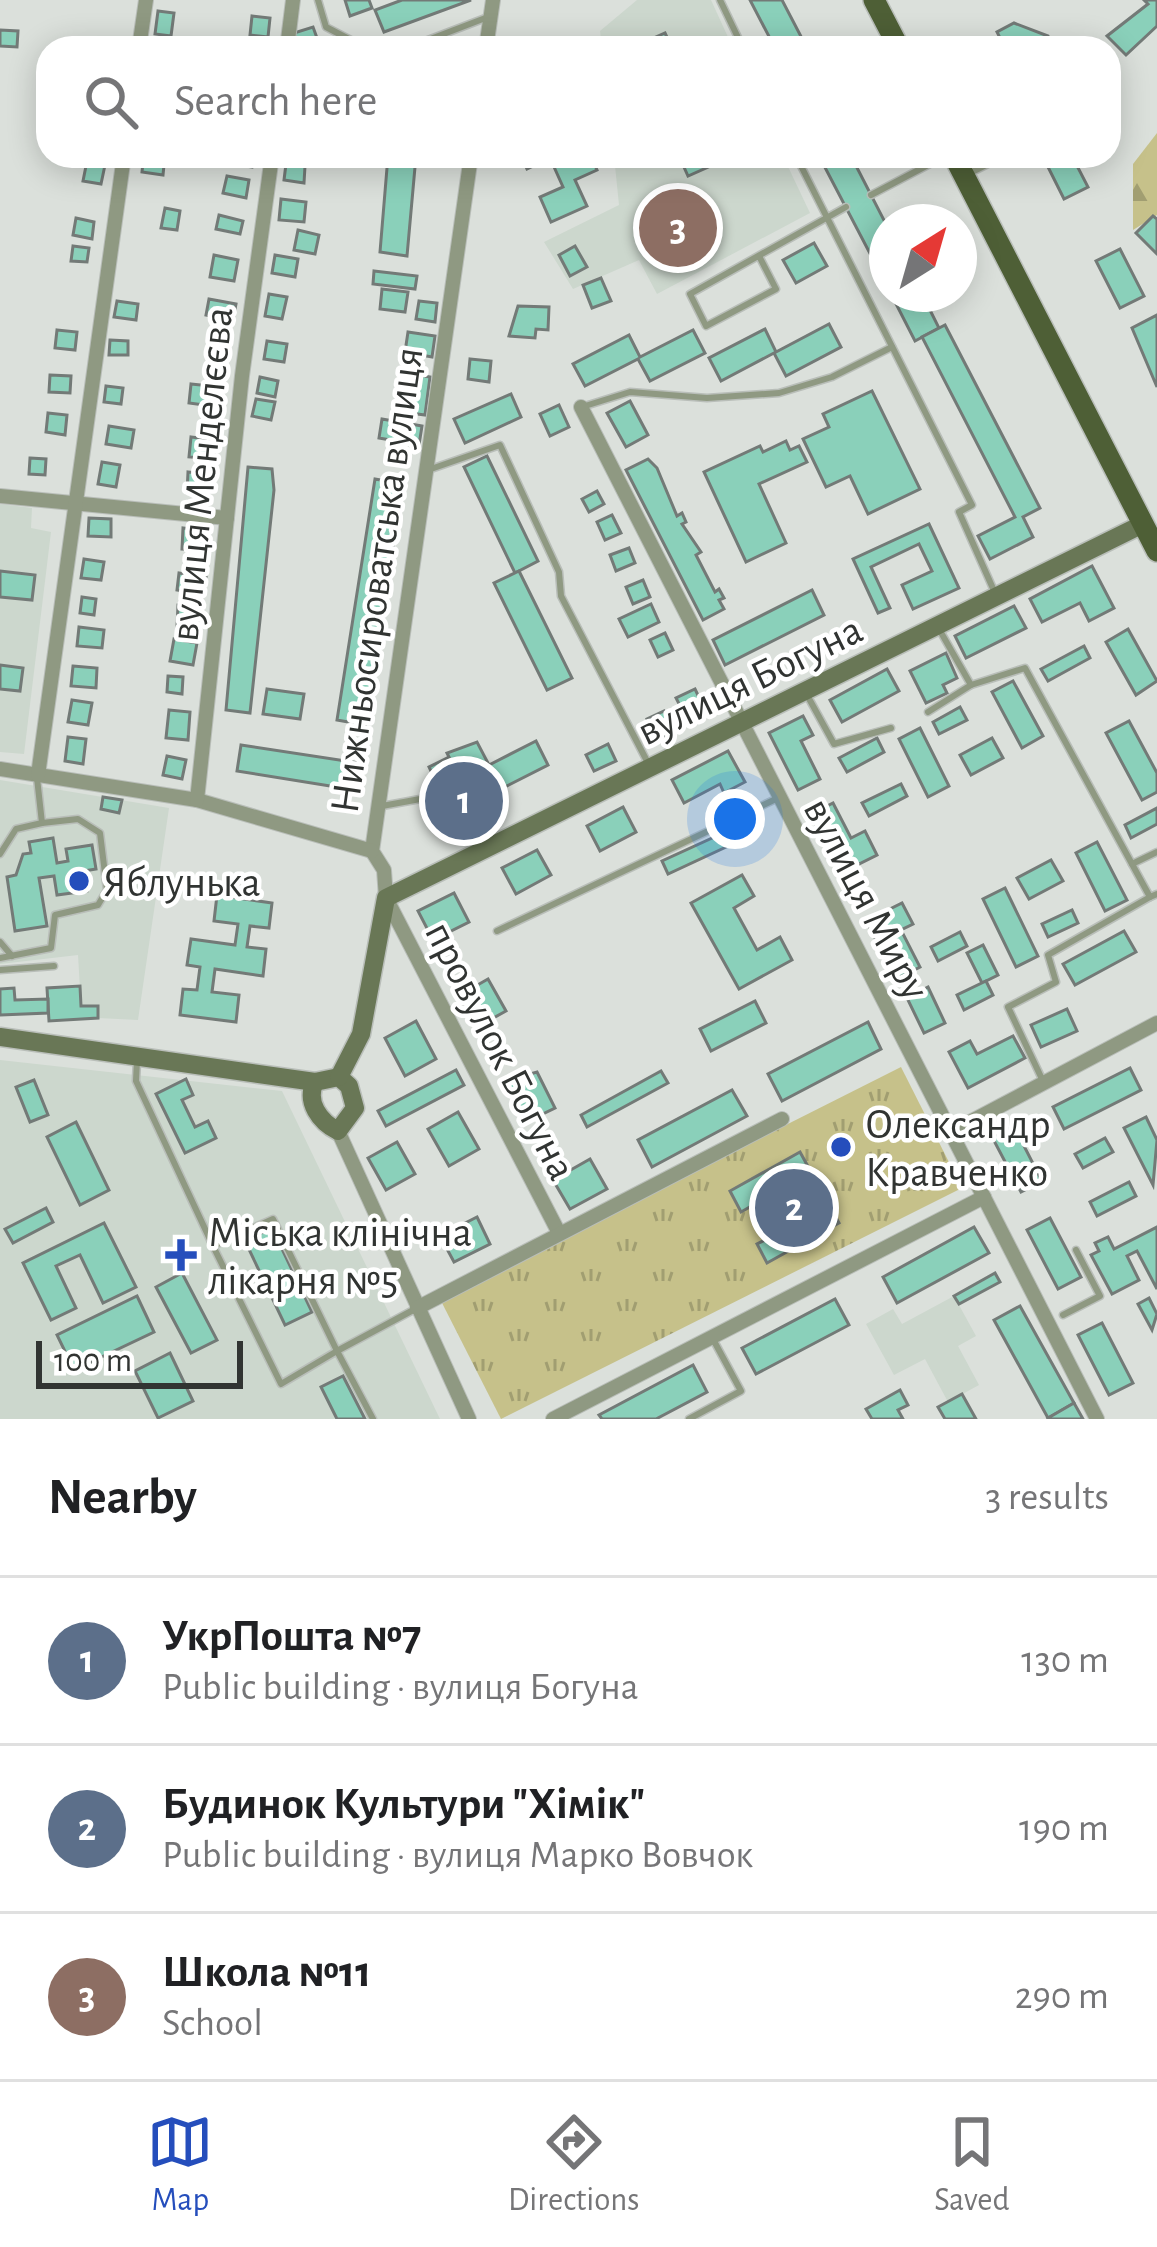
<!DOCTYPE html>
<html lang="en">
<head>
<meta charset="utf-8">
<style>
	:root { --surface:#fff; --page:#f6f6f6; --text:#202124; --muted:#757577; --line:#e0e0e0; --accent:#254ebc }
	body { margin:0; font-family:"Alegreya Sans",sans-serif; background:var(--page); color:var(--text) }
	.compass { position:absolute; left:869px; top:204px; width:108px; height:108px; border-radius:50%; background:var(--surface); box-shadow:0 6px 30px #0003; rotate:37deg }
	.scale { position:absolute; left:36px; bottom:30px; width:207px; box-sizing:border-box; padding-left:12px; border:6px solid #313432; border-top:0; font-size:33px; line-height:42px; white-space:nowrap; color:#313432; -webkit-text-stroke:9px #fff; paint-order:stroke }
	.you { position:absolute; left:735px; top:819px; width:42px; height:42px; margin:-30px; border:9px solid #fff; border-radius:50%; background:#1a73e8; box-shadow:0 0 0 18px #1a73e833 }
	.badge { display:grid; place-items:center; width:78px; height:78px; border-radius:50%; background:var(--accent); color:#fff; font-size:39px; font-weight:700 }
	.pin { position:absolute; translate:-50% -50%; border:6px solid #fff; box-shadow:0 3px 12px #0006 }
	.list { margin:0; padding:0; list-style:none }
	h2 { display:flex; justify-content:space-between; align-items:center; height:156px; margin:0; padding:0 48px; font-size:51px }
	h2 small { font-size:39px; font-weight:400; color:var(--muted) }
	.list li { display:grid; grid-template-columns:78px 1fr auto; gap:36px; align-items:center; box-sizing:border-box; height:168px; padding:0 48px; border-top:3px solid var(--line) }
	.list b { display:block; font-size:45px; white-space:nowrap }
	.list p { margin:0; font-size:39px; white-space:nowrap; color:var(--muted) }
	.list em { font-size:39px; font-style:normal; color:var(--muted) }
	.icon { flex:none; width:66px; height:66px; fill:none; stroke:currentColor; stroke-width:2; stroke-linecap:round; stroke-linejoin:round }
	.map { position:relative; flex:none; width:1157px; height:1419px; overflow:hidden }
	.search { position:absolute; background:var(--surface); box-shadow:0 6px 30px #0003; left:36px; right:36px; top:36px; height:132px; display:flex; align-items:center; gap:30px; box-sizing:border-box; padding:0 42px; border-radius:36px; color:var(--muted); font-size:45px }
	.sheet { height:660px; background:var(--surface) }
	nav { display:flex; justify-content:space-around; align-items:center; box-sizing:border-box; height:168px; border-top:3px solid var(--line); background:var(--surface); font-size:33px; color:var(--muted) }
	nav a { display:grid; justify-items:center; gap:6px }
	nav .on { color:var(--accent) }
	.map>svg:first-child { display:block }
	.built { fill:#ccd7cd }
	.forest { fill:url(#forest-firs) }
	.park { fill:url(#park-tufts) }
	.building { fill:#8ad0ba; stroke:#737a77; stroke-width:3 }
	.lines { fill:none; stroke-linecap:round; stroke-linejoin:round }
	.service-casing { stroke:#b9beb9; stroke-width:9 }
	.minor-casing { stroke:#b9beb9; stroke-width:16 }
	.secondary-casing { stroke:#b9beb9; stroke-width:21 }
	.primary-casing { stroke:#b9beb9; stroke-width:24 }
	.service { stroke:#8f9982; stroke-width:6 }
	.minor { stroke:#8f9982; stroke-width:14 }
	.secondary { stroke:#697756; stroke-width:18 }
	.primary { stroke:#4e5f36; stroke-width:21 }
	.poi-dot { fill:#254ebc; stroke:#fff; stroke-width:4.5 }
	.labels { text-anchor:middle; stroke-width:9; stroke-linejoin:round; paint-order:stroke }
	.street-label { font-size:42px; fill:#313432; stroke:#fff }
	.poi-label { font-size:42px; fill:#313432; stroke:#fff; text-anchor:start }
</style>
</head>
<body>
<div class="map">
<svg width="1157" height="1419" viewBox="0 0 1157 1419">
	<defs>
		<pattern id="forest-firs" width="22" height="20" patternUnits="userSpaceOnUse" patternTransform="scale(3)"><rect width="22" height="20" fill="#c6c18a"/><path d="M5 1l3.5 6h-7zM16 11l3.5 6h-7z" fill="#a19e71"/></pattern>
		<pattern id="park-tufts" width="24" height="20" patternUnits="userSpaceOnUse" patternTransform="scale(3)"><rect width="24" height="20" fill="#c6c18a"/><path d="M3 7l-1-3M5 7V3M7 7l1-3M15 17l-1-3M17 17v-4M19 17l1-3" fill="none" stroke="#a19e71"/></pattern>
	</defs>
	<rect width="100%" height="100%" fill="#dbe0db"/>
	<g class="built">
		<polygon points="637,0 711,0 733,48 602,48 600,31"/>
		<polygon points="614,156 783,156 810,213 657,294 639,260 573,289 544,242 619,205"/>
		<polygon points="0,504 32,508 31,528 51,532 24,754 0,752"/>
		<polygon points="0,780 169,808 138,1020 98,1018 97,1006 81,1006 78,955 0,964"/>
		<polygon points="0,1060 282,1091 440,1419 0,1419"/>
		<polygon points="954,1296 976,1336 958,1346 979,1385 948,1402 925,1359 894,1375 866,1324 893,1309 902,1324"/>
	</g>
	<polygon class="forest" points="1157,133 1157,215 1133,230 1133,164"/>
	<polygon class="park" points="901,1067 962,1188 501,1419 440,1299"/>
	<g class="building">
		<polygon points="345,0 369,0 372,8 350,16"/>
		<polygon points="402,0 471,0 384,32 375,10"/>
		<polygon points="750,0 782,0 807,48 775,48"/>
		<polygon points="1144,0 1157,0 1157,26 1126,55 1107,36 1148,4"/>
		<polygon points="158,11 174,13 171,36 155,34"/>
		<polygon points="252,16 270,18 268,37 250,35"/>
		<polygon points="1014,23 1048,36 1054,48 1005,48 997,32"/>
		<polygon points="313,27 317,38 297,44 294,33"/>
		<polygon points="0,30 18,31 17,47 0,46"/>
		<polygon points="665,33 672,48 631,48"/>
		<polygon points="228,156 254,156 252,167 227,163"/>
		<polygon points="388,156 416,156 407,256 380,252"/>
		<polygon points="521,156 591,156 597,170 575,180 587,206 551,222 540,197 563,187 550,158 527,169"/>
		<polygon points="679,156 722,156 724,160 688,176"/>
		<polygon points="819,156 851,156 887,226 887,286"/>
		<polygon points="1056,156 1072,156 1088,187 1064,199 1045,161"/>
		<polygon points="87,161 105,165 101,184 83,181"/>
		<polygon points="143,162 164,165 163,175 142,172"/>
		<polygon points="286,164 305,166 304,183 284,180"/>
		<polygon points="227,176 249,180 246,198 223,193"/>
		<polygon points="281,199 306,202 304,222 279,220"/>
		<polygon points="165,208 180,211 177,230 161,228"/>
		<polygon points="219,215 243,221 240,234 216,229"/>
		<polygon points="1153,216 1157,219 1157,254 1136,233"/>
		<polygon points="76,218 94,222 92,239 73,235"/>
		<polygon points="298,230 319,235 315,254 294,250"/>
		<polygon points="814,243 827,266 796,283 783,260"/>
		<polygon points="73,246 89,248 87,262 71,261"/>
		<polygon points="575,246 587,267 570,276 559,255"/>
		<polygon points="1120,249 1144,296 1120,308 1096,261"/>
		<polygon points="214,255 238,260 234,281 210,277"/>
		<polygon points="275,255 298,259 295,277 272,273"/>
		<polygon points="374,271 417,276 415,289 373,284"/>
		<polygon points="601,278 611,301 592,308 583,285"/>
		<polygon points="382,289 408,292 405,312 380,309"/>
		<polygon points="269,294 287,297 282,319 265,316"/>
		<polygon points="891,294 922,294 939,328 915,341"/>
		<polygon points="209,299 236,304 233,320 206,315"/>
		<polygon points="117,301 138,304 136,320 114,317"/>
		<polygon points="419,301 437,303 435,322 416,319"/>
		<polygon points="518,306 549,307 548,330 536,329 535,338 509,336"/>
		<polygon points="1157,315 1157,387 1132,328"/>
		<polygon points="829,324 841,347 786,376 774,353 721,381 709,358 765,329 776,352"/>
		<polygon points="945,325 1040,508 1023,517 1033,537 990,559 978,536 1015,517 922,337"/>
		<polygon points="57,330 77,332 75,350 55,348"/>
		<polygon points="693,330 705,353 650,381 638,359 585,386 573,364 629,335 640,357"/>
		<polygon points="408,332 435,336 432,357 405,352"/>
		<polygon points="110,340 128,341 128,355 109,355"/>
		<polygon points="267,341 287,344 284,362 264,359"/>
		<polygon points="470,359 491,361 489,382 468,379"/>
		<polygon points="408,373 430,377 425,415 402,412"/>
		<polygon points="50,375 71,376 70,393 49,392"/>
		<polygon points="260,377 278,381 275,397 257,393"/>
		<polygon points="191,384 221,387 219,407 189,403"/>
		<polygon points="106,386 123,388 121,404 104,402"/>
		<polygon points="872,391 920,489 868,514 850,476 826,487 803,439 829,427 823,414"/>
		<polygon points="511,394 521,417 465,443 454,419"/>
		<polygon points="256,399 275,402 271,420 252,416"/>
		<polygon points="630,401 648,435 626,447 607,413"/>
		<polygon points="559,405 569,427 550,436 540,414"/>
		<polygon points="48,413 67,415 65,435 46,432"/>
		<polygon points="382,419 422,426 419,445 379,438"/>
		<polygon points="109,426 134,430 131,448 106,444"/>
		<polygon points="191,437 216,440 214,459 189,457"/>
		<polygon points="786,441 790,450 799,446 807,462 759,484 786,543 746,562 704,472 760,446 763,452"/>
		<polygon points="487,456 538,561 515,573 464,467"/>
		<polygon points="30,458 46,459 45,475 29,474"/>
		<polygon points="648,459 657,468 677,516 682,513 686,522 682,524 701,552 696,555 715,592 719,589 724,598 719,600 724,609 703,620 626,470"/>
		<polygon points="102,462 120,465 116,487 98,484"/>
		<polygon points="248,467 272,469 274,490 250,713 226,710"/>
		<polygon points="188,472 210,474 208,495 187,493"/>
		<polygon points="375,479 403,484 365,725 337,720"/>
		<polygon points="597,491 604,504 589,512 582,499"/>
		<polygon points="612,515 621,533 605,540 597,522"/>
		<polygon points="89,518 111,519 111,537 88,536"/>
		<polygon points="929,524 959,588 913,609 902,585 932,571 919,544 871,567 890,608 878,613 853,559"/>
		<polygon points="183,528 204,530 203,550 182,549"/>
		<polygon points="629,548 635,563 616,571 610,555"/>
		<polygon points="84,559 104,562 101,580 81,578"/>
		<polygon points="1092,566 1114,608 1089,621 1080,603 1042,622 1030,599"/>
		<polygon points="0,571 35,575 32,600 0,597"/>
		<polygon points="519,571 572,678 547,690 494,583"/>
		<polygon points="179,573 206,577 203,594 177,590"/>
		<polygon points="643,580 650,597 633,604 626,587"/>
		<polygon points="812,590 824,615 725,665 713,640"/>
		<polygon points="82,597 96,599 94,615 80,613"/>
		<polygon points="651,604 659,622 628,637 619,619"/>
		<polygon points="178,605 197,606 196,627 177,626"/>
		<polygon points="1014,606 1026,628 966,658 955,636"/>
		<polygon points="79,627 104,630 102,648 77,646"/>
		<polygon points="1128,629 1157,681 1136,695 1106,642"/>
		<polygon points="665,633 673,650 658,657 650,640"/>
		<polygon points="174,639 197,643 193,665 170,661"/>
		<polygon points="1084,646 1090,658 1048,681 1041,669"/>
		<polygon points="946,653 957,678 943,685 947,693 926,703 910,671"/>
		<polygon points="0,665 23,668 20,691 0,689"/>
		<polygon points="73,666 97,668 96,688 71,686"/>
		<polygon points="887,669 899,691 842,722 830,700"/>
		<polygon points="168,676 183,677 182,694 167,692"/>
		<polygon points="1013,681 1043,736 1022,748 992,692"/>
		<polygon points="267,689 304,694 300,719 263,714"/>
		<polygon points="695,689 707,714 689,723 676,698"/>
		<polygon points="72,700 92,703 88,725 68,722"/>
		<polygon points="960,707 967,720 939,734 933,722"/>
		<polygon points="169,710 190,712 188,740 166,738"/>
		<polygon points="664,711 674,732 657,740 647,719"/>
		<polygon points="803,716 813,735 801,741 820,779 798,790 769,733"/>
		<polygon points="1129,721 1157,773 1157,792 1142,800 1106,733"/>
		<polygon points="920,728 949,786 928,797 899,739"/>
		<polygon points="68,737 86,739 83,764 65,761"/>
		<polygon points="877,738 884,752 847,772 839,758"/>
		<polygon points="992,738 1003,758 971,775 960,755"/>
		<polygon points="536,741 548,765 501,789 489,766 440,790 429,767 449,757 447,753 477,742 489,765"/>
		<polygon points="608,744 616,761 594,771 586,755"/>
		<polygon points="241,745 359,763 355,790 237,771"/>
		<polygon points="728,751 745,782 724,793 720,784 684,803 672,780"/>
		<polygon points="167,756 186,760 182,779 163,775"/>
		<polygon points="489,766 501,789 446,817 434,793"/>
		<polygon points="901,784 907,796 869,816 862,803"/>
		<polygon points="103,797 122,800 119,813 101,809"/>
		<polygon points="833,803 851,838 865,831 877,855 841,873 810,815"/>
		<polygon points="623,807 636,832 600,851 587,826"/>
		<polygon points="1157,808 1157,824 1131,838 1125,825"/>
		<polygon points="721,834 726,847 668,874 662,861"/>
		<polygon points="53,838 57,863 68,861 66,849 92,845 96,869 84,871 87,891 57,895 54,876 39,878 47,926 15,931 7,877 16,875 23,854 31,853 29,842"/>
		<polygon points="1097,842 1127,900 1105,911 1076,853"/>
		<polygon points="537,850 551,875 516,894 502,868"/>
		<polygon points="1051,860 1063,881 1029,899 1017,878"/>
		<polygon points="742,875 754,896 734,908 757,950 780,937 792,960 739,989 691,903"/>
		<polygon points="1005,888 1038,956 1016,967 983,899"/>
		<polygon points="454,893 469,922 433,940 418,911"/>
		<polygon points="217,895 272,903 269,928 250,926 247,947 266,949 263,976 215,969 212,992 239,995 236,1022 180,1015 183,989 197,990 200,967 187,965 191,939 235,945 238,924 214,921"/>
		<polygon points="902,903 913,924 901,930 920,967 896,979 866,921"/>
		<polygon points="1072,910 1078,923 1048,937 1042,924"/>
		<polygon points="1124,931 1136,952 1075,985 1063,964"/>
		<polygon points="960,932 967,946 938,961 931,947"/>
		<polygon points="983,945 998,975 982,983 967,953"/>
		<polygon points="488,979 506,1011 477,1027 460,995"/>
		<polygon points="986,981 993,995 964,1010 957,995"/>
		<polygon points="80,986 81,1006 98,1006 98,1018 49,1021 47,988"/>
		<polygon points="928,987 945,1023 924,1033 907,998"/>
		<polygon points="14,988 15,1000 48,999 48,1013 0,1015 0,989"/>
		<polygon points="755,1001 766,1023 711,1051 700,1029"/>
		<polygon points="1067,1009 1077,1031 1041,1047 1031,1025"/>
		<polygon points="416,1021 436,1059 405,1076 385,1038"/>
		<polygon points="868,1022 881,1049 782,1101 768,1074"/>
		<polygon points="1013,1036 1025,1058 968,1088 949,1052 970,1041 977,1054"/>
		<polygon points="1130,1068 1141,1090 1064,1129 1053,1107"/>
		<polygon points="456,1070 464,1085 386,1126 378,1111"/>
		<polygon points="661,1071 668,1083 587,1127 581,1115"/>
		<polygon points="537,1072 555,1108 526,1122 505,1081"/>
		<polygon points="186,1079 193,1095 182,1100 195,1127 208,1121 216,1138 185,1153 156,1094"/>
		<polygon points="34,1080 48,1115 30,1122 16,1087"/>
		<polygon points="732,1090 747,1116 652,1167 638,1140"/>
		<polygon points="458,1112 479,1149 449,1166 428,1129"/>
		<polygon points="1146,1117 1157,1140 1153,1185 1124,1128"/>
		<polygon points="1026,1120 1036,1140 1024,1146 1042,1181 1021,1192 992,1137"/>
		<polygon points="76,1122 109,1190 80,1205 47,1137"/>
		<polygon points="1105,1138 1113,1152 1083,1168 1075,1154"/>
		<polygon points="397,1142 415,1174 386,1190 368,1158"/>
		<polygon points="800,1152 839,1223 767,1263 757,1244 773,1236 755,1204 741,1212 730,1191"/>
		<polygon points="590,1159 607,1189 570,1209 553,1180"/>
		<polygon points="1129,1182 1136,1196 1097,1216 1090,1202"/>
		<polygon points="46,1208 53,1222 13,1243 5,1229"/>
		<polygon points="477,1217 490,1244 454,1262 440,1236"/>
		<polygon points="1050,1218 1081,1277 1058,1289 1027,1230"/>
		<polygon points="104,1223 136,1287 103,1303 80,1255 56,1266 76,1308 51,1320 23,1263"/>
		<polygon points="974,1227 989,1253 897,1303 883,1277"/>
		<polygon points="1157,1227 1157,1289 1137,1251 1127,1256 1139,1280 1112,1294 1091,1255 1099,1251 1095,1243 1108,1237 1114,1249"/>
		<polygon points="272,1228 312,1312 285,1325 245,1241"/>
		<polygon points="182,1273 217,1340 191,1353 156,1287"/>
		<polygon points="995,1273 1000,1282 959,1304 954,1296"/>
		<polygon points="137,1296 154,1332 74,1370 57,1335"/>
		<polygon points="1149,1298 1157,1314 1152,1330 1138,1304"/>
		<polygon points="835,1299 849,1325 756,1374 742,1348"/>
		<polygon points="1020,1306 1074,1403 1048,1418 994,1320"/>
		<polygon points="1102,1323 1133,1383 1109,1395 1078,1335"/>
		<polygon points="170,1353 193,1401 158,1418 135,1371"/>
		<polygon points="693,1365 707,1392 656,1419 602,1419 599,1415"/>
		<polygon points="343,1376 365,1419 337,1419 321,1387"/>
		<polygon points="900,1390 908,1405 898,1410 903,1419 872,1419 866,1409"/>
		<polygon points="962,1394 976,1419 945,1419 938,1407"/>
		<polygon points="1074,1403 1083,1419 1049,1419 1048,1418"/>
	</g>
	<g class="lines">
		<defs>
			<g id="service">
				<polyline points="318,0 326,27 366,48"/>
				<polyline points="720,0 743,48"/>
				<polyline points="407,48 488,17"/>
				<polyline points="796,156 972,505 959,512 995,593"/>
				<polyline points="970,173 1004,156"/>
				<polyline points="871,195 945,156"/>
				<polyline points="759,256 776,289 706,326 690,294 846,207"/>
				<polyline points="585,406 630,392 707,398 779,393 832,377 892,347"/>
				<polyline points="428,470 500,445 559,572 561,596 649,765"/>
				<polyline points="939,629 971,685 1025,668 1150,897 1157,894"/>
				<polyline points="807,695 834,744 891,728"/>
				<polyline points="928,712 971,685"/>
				<polyline points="382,806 431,797"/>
				<polyline points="0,854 16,829 42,823 37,778"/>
				<polyline points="1132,864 1157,852"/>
				<polyline points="497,931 778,798"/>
				<polyline points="0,942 12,956"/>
				<polyline points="0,958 51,948 55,915 98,905 107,890 100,833 78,819 42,823"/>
				<polyline points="0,970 54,966"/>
				<polyline points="137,1060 136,1081 213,1246 273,1219 337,1351 417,1308"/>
				<polyline points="1042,1079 1008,1007 1056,982 1048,955 1150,897"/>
				<polyline points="213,1246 281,1384 337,1351 373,1419"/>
				<polyline points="1063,1315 1100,1296 1076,1250"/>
				<polyline points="689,1419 741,1391 714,1341"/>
			</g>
			<g id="minor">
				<polyline points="139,48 146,0"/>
				<polyline points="287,48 293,0"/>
				<polyline points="486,48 493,0"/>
				<polyline points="471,156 372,851 384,870 386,898 559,1233"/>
				<polyline points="581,407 1097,1419"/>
				<polyline points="0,496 227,518"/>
				<polyline points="0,769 197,800 372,851"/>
				<polyline points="38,775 124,156"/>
				<polyline points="197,800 242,376 272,156"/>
				<polyline points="338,1131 469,1419"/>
				<polyline points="951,1132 1157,1023"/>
				<polyline points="417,1308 782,1119"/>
				<polyline points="553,1419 984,1197"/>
			</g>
			<g id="secondary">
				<path d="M0 1037 315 1082 339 1077 349 1086 355 1108 338 1131C320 1122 305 1102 315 1082"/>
				<polyline points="339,1077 361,1034 386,898 1143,524"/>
			</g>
			<g id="primary">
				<polyline points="874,0 899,48"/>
				<polyline points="954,156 1157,551"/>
			</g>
		</defs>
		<use href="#service" class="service-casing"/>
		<use href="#minor" class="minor-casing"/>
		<use href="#secondary" class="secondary-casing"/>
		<use href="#primary" class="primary-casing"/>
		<use href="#service" class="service"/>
		<use href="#minor" class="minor"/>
		<use href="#secondary" class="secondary"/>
		<use href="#primary" class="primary"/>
	</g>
	<g class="poi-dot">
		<circle cx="79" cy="881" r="12"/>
		<circle cx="841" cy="1147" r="12"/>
		<path d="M175 1237h12v12h12v12h-12v12h-12v-12h-12v-12h12z"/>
	</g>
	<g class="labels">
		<g class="street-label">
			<text transform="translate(200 474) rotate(-84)" y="15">вулиця Менделєєва</text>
			<text transform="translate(375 580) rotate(-82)" y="15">Нижньосироватська вулиця</text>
			<text transform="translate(749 679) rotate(-26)" y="15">вулиця Богуна</text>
			<text transform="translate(868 898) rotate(62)" y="15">вулиця Миру</text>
			<text transform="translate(502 1050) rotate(63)" y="15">провулок Богуна</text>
		</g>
		<g class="poi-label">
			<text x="103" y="896">Яблунька</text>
			<text x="865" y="1138">Олександр<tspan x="865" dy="48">Кравченко</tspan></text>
			<text x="208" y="1246">Міська клінічна<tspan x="208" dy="48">лікарня №5</tspan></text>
		</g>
	</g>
</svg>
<svg class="compass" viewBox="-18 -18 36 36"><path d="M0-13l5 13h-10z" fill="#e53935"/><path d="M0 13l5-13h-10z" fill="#757577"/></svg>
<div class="scale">100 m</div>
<div class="you"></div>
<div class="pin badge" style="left:464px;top:801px;background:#5c6f8a">1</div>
<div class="pin badge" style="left:794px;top:1208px;background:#5c6f8a">2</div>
<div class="pin badge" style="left:678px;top:228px;background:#8d6e63">3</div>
<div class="search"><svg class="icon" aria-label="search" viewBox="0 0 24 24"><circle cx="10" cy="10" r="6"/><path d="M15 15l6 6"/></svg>Search here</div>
</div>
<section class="sheet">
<h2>Nearby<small>3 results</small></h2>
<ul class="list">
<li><span class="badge" style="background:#5c6f8a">1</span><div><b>УкрПошта №7</b><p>Public building · вулиця Богуна</p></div><em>130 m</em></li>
<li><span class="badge" style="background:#5c6f8a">2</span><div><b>Будинок Культури &quot;Хімік&quot;</b><p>Public building · вулиця Марко Вовчок</p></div><em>190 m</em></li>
<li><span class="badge" style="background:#8d6e63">3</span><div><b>Школа №11</b><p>School</p></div><em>290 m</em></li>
</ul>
</section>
<nav>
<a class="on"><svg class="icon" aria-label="map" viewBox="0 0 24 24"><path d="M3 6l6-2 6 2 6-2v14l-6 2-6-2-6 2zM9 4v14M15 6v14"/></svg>Map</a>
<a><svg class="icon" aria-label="directions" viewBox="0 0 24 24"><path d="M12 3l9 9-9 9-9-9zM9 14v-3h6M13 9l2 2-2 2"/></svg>Directions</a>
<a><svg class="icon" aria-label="saved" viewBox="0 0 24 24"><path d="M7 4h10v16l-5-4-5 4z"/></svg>Saved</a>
</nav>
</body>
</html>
